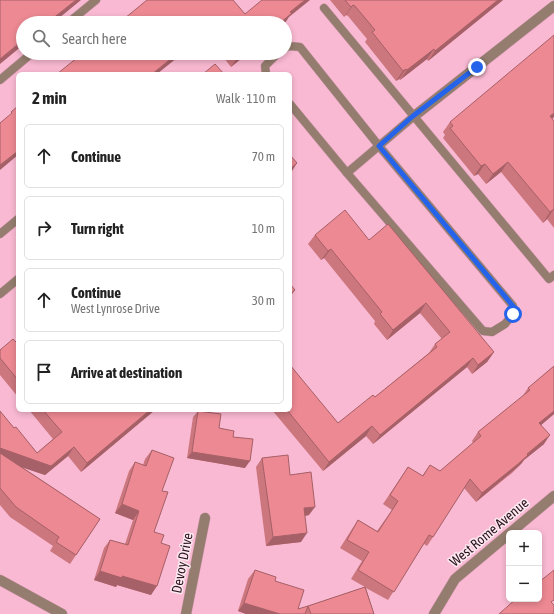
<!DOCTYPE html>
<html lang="en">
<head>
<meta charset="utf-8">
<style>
	:root { --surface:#fff; --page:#f2f2f2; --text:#222; --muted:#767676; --line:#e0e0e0 }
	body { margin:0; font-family:"Asap Condensed",sans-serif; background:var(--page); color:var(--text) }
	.controls { position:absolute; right:12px; bottom:12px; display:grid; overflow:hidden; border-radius:6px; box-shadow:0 2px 6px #0003 }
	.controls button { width:36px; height:36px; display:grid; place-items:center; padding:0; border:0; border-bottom:1px solid var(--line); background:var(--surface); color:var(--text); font:20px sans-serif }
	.stop { position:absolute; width:12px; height:12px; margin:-9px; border:3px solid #2563eb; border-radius:50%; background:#fff }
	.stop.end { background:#2563eb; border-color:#fff; box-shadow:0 1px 4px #0008 }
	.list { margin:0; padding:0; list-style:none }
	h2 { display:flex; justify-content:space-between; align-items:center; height:52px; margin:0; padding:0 16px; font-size:17px }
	h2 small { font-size:13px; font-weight:400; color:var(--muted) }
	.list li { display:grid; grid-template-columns:26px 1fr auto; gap:12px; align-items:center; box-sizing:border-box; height:64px; margin:0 8px 8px; padding:0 8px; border:1px solid var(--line); border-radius:6px }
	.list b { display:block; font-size:15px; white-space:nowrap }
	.list p { margin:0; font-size:13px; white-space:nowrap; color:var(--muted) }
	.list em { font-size:13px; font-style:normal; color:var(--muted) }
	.icon { flex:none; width:22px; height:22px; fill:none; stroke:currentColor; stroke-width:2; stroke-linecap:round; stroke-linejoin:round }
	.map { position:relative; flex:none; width:554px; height:614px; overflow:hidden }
	.search { position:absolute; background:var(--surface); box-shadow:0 2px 6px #0003; left:16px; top:16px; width:276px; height:44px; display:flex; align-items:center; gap:10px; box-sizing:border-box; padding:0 14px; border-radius:22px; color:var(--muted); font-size:15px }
	.panel { position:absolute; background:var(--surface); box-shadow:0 2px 6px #0003; left:16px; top:72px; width:276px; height:340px; border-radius:6px }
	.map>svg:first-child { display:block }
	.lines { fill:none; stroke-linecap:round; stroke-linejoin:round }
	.service-casing { stroke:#d098ae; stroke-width:9 }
	.minor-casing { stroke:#d098ae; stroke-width:11 }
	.service { stroke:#947d6e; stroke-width:8 }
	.minor { stroke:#947d6e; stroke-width:10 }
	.wall { fill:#cc767e }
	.shaded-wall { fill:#a66067 }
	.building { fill:#ed8993; stroke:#a66067 }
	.route { stroke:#2563eb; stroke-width:5 }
	.labels { text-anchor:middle; stroke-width:3; stroke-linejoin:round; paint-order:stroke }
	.street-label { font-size:14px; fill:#2b141e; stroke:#fde9f0 }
</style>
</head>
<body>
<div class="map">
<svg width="554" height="614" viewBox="0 0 554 614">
	<rect width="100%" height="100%" fill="#f9b9d2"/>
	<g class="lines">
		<defs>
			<g id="service">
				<polyline points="324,8 549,279 554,275"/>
				<polyline points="68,23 96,0"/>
				<polyline points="285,48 289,46 300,47 379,146 513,306 513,314 505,324 492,332 483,331 347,173 290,104"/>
				<polyline points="266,74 265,66 278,53"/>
				<polyline points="0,80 32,53"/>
				<polyline points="347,173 413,117"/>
				<polyline points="0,234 18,219"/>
				<polyline points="0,294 18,279"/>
			</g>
			<g id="minor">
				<polyline points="413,117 554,6"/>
				<polyline points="0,580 62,614"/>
				<polyline points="186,614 205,518"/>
				<polyline points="434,614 455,579 554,496"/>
			</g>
		</defs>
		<use href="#service" class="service-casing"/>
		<use href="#minor" class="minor-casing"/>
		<use href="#service" class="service"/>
		<use href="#minor" class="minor"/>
	</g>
	<g class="wall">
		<polygon points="330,0 503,0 428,61 427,59 400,80 399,79 396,81 365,42 367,39 348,16 346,15 344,17"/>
		<polygon points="220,53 248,53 231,67"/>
		<polygon points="554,117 552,119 554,121 554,228 547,219 543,223 501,172 486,184 478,174 474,176 443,138 445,135 443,132 450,122"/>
		<polygon points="315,235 369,240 494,352 487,362 472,374 467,367 373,444 366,436 323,471 272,410 290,410 338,423 375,397 429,353 435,344 442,339 420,313 387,340 374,324 375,321 324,258 321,260 308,244"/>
		<polygon points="18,340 18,397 0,375 0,350 16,342"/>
		<polygon points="554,366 554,414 541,425 544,444 524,460 521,464 512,473 476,502 464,488 433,537 427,546 424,544 388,600 366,588 374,614 246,614 238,611 248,579 255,570 275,581 298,609 307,607 308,606 365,587 351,579 362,561 340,548 352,529 358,520 377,531 392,510 383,504 408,467 422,476 430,465 440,471 473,443 472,441 478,432 522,397 528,388"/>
		<polygon points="29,410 155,410 81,472 68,456 45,475 22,467 100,519 70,564 50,551 53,546 10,517 0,505 0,411 14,428 37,453 53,439"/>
		<polygon points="198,411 219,428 233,437 245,468 187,458 193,417"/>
		<polygon points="152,450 162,491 154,532 161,543 151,595 117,585 116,587 94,580 104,548 110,540 125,544 133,520 115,513 129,471 135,462 143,465 145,459"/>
		<polygon points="262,458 290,475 309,515 305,516 301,542 266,546 256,467"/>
	</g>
	<g class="shaded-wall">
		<polygon points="76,0 81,0 53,23 47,23"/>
		<polygon points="305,0 310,0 289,17 285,23 280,23 290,12"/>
		<polygon points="498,0 503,0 428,61 435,51"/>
		<polygon points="353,5 346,15 344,17 351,7"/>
		<polygon points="23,40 23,45 0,64 0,59"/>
		<polygon points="434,49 427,59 400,80 407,70"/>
		<polygon points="178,53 183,53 157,74 152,74"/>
		<polygon points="243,53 248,53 231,67 238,57"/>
		<polygon points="406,69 399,79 396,81 403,71"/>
		<polygon points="554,113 554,117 543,126 550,116"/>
		<polygon points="18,151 18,155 0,170 0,165"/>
		<polygon points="508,162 501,172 486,184 493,174"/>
		<polygon points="297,163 292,171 290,172 290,169"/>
		<polygon points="485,164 478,174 474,176 481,166"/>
		<polygon points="554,209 547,219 543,223 550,212"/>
		<polygon points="331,249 324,258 321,260 328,251"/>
		<polygon points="295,290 290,297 290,294"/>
		<polygon points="426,303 420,313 387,340 393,330"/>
		<polygon points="494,352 487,362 472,374 478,365"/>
		<polygon points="473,358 467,367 373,444 380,435"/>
		<polygon points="150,410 155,410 81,472 87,463"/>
		<polygon points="554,411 554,414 533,432 539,423"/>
		<polygon points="372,426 366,436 323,471 329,462"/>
		<polygon points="550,435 544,444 524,460 521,464 476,502 482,493"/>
		<polygon points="74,447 68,456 45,475 0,460 0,448 51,466"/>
		<polygon points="192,452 250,461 245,468 187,458"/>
		<polygon points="122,504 139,511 133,520 115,513"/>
		<polygon points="315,507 309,515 298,517 304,508"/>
		<polygon points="307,533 301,542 266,546 273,537"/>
		<polygon points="100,571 122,576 157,586 151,595 117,585 116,587 94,580"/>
		<polygon points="244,603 280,614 246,614 238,611"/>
	</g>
	<g class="building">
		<polygon points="0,0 76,0 47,23 23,23 23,40 0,59"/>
		<polygon points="147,0 233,0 245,14 262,0 305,0 290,12 292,13 280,23 119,23"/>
		<polygon points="345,0 498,0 435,51 434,49 407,70 406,69 403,71 372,32 375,30 355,6 353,5 351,7"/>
		<polygon points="554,35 554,113 550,116 554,121 554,210 554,209 550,212 508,162 493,174 485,164 481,166 450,128 453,126 450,122"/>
		<polygon points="83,53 178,53 152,74 57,74"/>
		<polygon points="235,53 243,53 238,57"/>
		<polygon points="215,64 224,74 203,74"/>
		<polygon points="18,106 18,151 0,165 0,123 12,113 11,112"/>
		<polygon points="290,155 297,163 290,169"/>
		<polygon points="345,210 369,240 388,224 494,352 478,365 473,358 380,435 372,426 329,462 287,410 290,410 290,365 338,423 373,395 375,397 437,347 435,344 450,332 426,303 393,330 380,314 382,312 331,249 328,251 315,235"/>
		<polygon points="290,284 295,290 290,294"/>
		<polygon points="13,339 16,342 18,340 18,380 0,358 0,350"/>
		<polygon points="554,366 554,411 539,423 550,435 527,454 528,455 518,464 482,493 470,479 433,537 429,535 394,592 358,570 369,552 347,540 358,520 378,532 398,501 390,495 408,467 423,476 430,465 440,471 481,436 478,432 530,390 528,388"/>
		<polygon points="43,410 150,410 87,463 74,447 51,466 0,448 0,449 0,411 14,428 16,427 37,453 62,432"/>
		<polygon points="198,411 221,414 219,428 234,431 233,437 253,439 250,461 192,452"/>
		<polygon points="152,450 174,458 162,491 168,492 154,532 164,535 161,543 170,546 157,586 122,576 122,578 100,571 110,540 128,545 139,511 122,504 135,462 146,466"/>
		<polygon points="0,453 100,519 76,555 56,542 59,537 16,507 0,488"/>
		<polygon points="288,455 290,475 311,472 315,507 304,508 307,533 273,537 262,458"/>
		<polygon points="255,570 276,577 275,581 304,590 298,609 308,606 305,614 280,614 244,603"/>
		<polygon points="554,570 554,600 551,602 554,605 554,614 499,614 516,599 539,599 539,582"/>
		<polygon points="365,587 374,614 311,614 308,606"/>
	</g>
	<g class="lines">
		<polyline class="route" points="477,67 413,116 379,146 513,306 513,314"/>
	</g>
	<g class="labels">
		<g class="street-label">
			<text transform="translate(489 532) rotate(-40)" y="5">West Rome Avenue</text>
			<text transform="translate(182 563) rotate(-79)" y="5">Devoy Drive</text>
		</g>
	</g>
</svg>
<div class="controls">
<button>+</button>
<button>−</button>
</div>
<div class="stop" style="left:513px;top:314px"></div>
<div class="stop end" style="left:477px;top:67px"></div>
<div class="search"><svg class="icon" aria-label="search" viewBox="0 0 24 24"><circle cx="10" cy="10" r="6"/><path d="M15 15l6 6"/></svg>Search here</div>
<section class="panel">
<h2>2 min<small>Walk · 110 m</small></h2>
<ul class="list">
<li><svg class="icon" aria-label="ahead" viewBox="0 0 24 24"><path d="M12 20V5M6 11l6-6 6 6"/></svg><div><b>Continue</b></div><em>70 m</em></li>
<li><svg class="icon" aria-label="right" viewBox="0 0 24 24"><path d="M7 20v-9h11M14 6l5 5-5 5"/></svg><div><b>Turn right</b></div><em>10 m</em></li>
<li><svg class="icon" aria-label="ahead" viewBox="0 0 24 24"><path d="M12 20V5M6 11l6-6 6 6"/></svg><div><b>Continue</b><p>West Lynrose Drive</p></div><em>30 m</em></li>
<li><svg class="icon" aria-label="arrive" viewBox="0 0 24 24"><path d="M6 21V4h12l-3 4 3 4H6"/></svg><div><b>Arrive at destination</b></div></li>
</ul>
</section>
</div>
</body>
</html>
